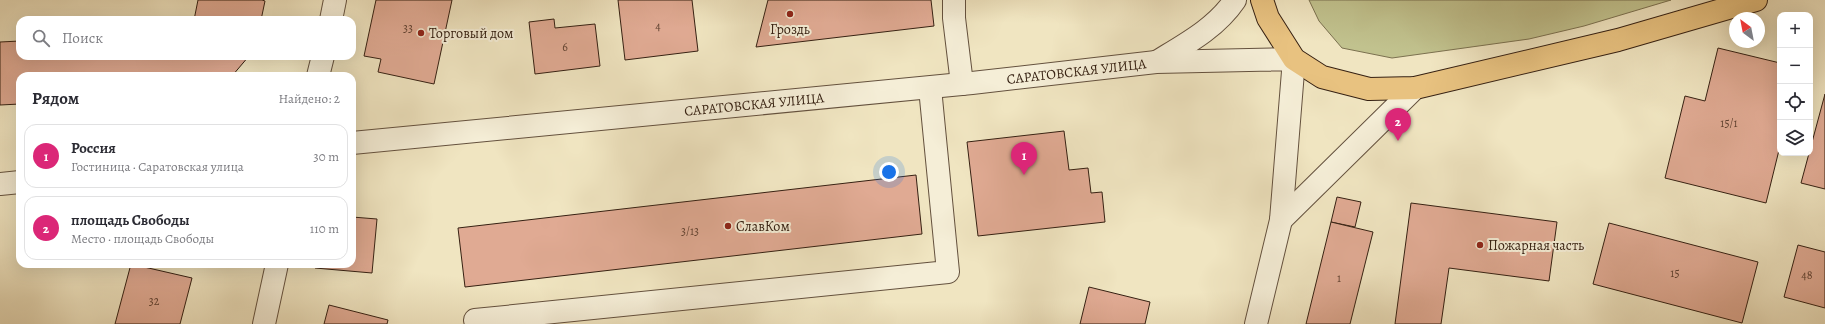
<!DOCTYPE html>
<html lang="ru">
<head>
<meta charset="utf-8">
<style>
	:root { --surface:#fff; --page:#f7f7f7; --text:#2b2b33; --muted:#7c7c81; --line:#e1e1e2; --accent:#db2777 }
	body { margin:0; font-family:Alegreya,serif; background:var(--page); color:var(--text) }
	.controls { position:absolute; right:12px; top:12px; display:grid; overflow:hidden; border-radius:8px; box-shadow:0 4px 16px #0002 }
	.controls button { width:36px; height:36px; display:grid; place-items:center; padding:0; border:0; border-bottom:1px solid var(--line); background:var(--surface); color:var(--text); font:20px sans-serif }
	.compass { position:absolute; left:1729px; top:12px; width:36px; height:36px; border-radius:50%; background:var(--surface); box-shadow:0 4px 16px #0002; rotate:328deg }
	.you { position:absolute; left:889px; top:172px; width:14px; height:14px; margin:-10px; border:3px solid #fff; border-radius:50%; background:#1a73e8; box-shadow:0 0 0 6px #1a73e833 }
	.badge { display:grid; place-items:center; width:26px; height:26px; border-radius:50%; background:var(--accent); color:#fff; font-size:13px; font-weight:700 }
	.pin { position:absolute; translate:-50% -33px; filter:drop-shadow(0 1px 2px #0008) }
	.pin::after { content:''; position:absolute; top:21px; width:14px; height:12px; background:inherit; clip-path:polygon(0 0,100% 0,50% 100%) }
	.list { margin:0; padding:0; list-style:none }
	h2 { display:flex; justify-content:space-between; align-items:center; height:52px; margin:0; padding:0 16px; font-size:17px }
	h2 small { font-size:13px; font-weight:400; color:var(--muted) }
	.list li { display:grid; grid-template-columns:26px 1fr auto; gap:12px; align-items:center; box-sizing:border-box; height:64px; margin:0 8px 8px; padding:0 8px; border:1px solid var(--line); border-radius:12px }
	.list b { display:block; font-size:15px; white-space:nowrap }
	.list p { margin:0; font-size:13px; white-space:nowrap; color:var(--muted) }
	.list em { font-size:13px; font-style:normal; color:var(--muted) }
	.icon { flex:none; width:22px; height:22px; fill:none; stroke:currentColor; stroke-width:2; stroke-linecap:round; stroke-linejoin:round }
	.map { position:relative; flex:none; width:1825px; height:324px; overflow:hidden }
	.search { position:absolute; background:var(--surface); box-shadow:0 4px 16px #0002; left:16px; top:16px; width:340px; height:44px; display:flex; align-items:center; gap:10px; box-sizing:border-box; padding:0 14px; border-radius:12px; color:var(--muted); font-size:15px }
	.panel { position:absolute; background:var(--surface); box-shadow:0 4px 16px #0002; left:16px; top:72px; width:340px; height:196px; border-radius:12px }
	.map>svg:first-child { display:block }
	.green { fill:#c1c28e; stroke:#7b7150 }
	.building { fill:#e0aa93; stroke:#352012 }
	.lines { fill:none; stroke-linecap:round; stroke-linejoin:round }
	.minor-casing { stroke:#64513e; stroke-width:24 }
	.major-casing { stroke:#352012; stroke-width:24 }
	.minor { stroke:#f5eed7; stroke-width:22 }
	.major { stroke:#e8c280; stroke-width:22 }
	.poi-dot { fill:#8f2418; stroke:#f5eed7; stroke-width:1.5 }
	.labels { text-anchor:middle; stroke-width:4; stroke-linejoin:round; paint-order:stroke }
	.number-label { font-size:12px; fill:#604232 }
	.poi-label { font-size:14px; fill:#352012; stroke:#f5eed7; text-anchor:start }
	.street-label { font-size:14px; fill:#352012; stroke:#f5eed7 }
</style>
</head>
<body>
<div class="map">
<svg width="1825" height="324" viewBox="0 0 1825 324">
	<rect width="100%" height="100%" fill="#f0e5c1"/>
	<filter id="stains"><feTurbulence type="fractalNoise" baseFrequency=".005" numOctaves="4"/><feColorMatrix values="0 0 0 0 .2 0 0 0 0 .09 0 0 0 0 .02 0 0 0 .5 -.17"/></filter>
	<radialGradient id="worn" r=".72"><stop offset=".6" stop-color="#630" stop-opacity="0"/><stop offset="1" stop-color="#630" stop-opacity=".3"/></radialGradient>
	<polygon class="green" points="1309,0 1671,0 1584,26 1529,39 1392,58 1342,48 1319,21"/>
	<g class="building">
		<polygon points="198,0 262,0 265,1 261,20 194,20"/>
		<polygon points="376,0 452,0 434,84 378,72 381,59 364,56"/>
		<polygon points="618,0 692,0 698,51 625,60"/>
		<polygon points="768,0 931,0 934,26 756,47"/>
		<polygon points="554,19 555,28 595,24 600,66 535,74 529,22"/>
		<polygon points="20,41 20,56 249,56 232,76 20,76 20,104 0,105 0,42"/>
		<polygon points="1718,48 1780,63 1780,146 1766,203 1665,178 1685,96 1705,101"/>
		<polygon points="1825,94 1825,189 1801,183"/>
		<polygon points="1064,131 1069,170 1088,168 1091,193 1102,192 1105,222 978,236 967,142"/>
		<polygon points="916,175 922,234 465,287 458,228"/>
		<polygon points="1337,197 1361,202 1355,227 1331,222"/>
		<polygon points="1411,203 1557,222 1549,281 1449,268 1441,324 1395,324"/>
		<polygon points="352,217 377,219 372,273 315,268 315,264 352,264"/>
		<polygon points="1331,222 1373,232 1350,324 1306,324"/>
		<polygon points="1609,223 1758,262 1742,323 1593,284"/>
		<polygon points="1798,245 1825,252 1825,308 1784,297"/>
		<polygon points="131,264 192,278 180,324 115,324"/>
		<polygon points="1089,287 1150,302 1145,324 1080,324"/>
		<polygon points="329,305 388,320 387,324 324,324"/>
	</g>
	<g class="lines">
		<defs>
			<g id="minor">
				<polyline points="954,0 954,18 962,84"/>
				<polyline points="331,20 335,0"/>
				<path d="M1158 61C1186 44 1216 28 1235 0"/>
				<polyline points="318,76 323,56"/>
				<path id="s1" d="M352 143 972 83 1156 62 1294 59 1281 220 1256 324"/>
				<polyline points="0,184 20,182"/>
				<polyline points="1281,220 1415,88"/>
				<polyline points="475,320 948,272 930,88"/>
				<polyline points="264,324 277,264"/>
			</g>
			<polyline id="major" points="1262,0 1268,18 1294,59 1322,77 1369,89 1415,88 1618,40 1756,0"/>
		</defs>
		<use href="#minor" class="minor-casing"/>
		<use href="#major" class="major-casing"/>
		<use href="#minor" class="minor"/>
		<use href="#major" class="major"/>
	</g>
	<g class="poi-dot">
		<circle cx="790" cy="14" r="4"/>
		<circle cx="421" cy="33" r="4"/>
		<circle cx="728" cy="226" r="4"/>
		<circle cx="1480" cy="245" r="4"/>
	</g>
	<g class="labels">
		<g class="number-label">
			<text x="658" y="30">4</text>
			<text x="408" y="32">33</text>
			<text x="565" y="51">6</text>
			<text x="1729" y="127">15/1</text>
			<text x="690" y="235">3/13</text>
			<text x="1675" y="277">15</text>
			<text x="1807" y="279">48</text>
			<text x="1339" y="282">1</text>
			<text x="154" y="305">32</text>
		</g>
		<g class="poi-label">
			<text x="790" y="34" text-anchor="middle">Гроздь</text>
			<text x="429" y="38">Торговый дом</text>
			<text x="736" y="231">СлавКом</text>
			<text x="1488" y="250">Пожарная часть</text>
		</g>
		<g class="street-label">
			<text dy="5" stroke="none"><textPath href="#s1" startOffset="728">САРАТОВСКАЯ УЛИЦА</textPath></text>
			<text dy="5" stroke="none"><textPath href="#s1" startOffset="404">САРАТОВСКАЯ УЛИЦА</textPath></text>
		</g>
	</g>
	<rect width="100%" height="100%" filter="url(#stains)"/>
	<rect width="100%" height="100%" fill="url(#worn)"/>
</svg>
<div class="controls">
<button>+</button>
<button>−</button>
<button><svg class="icon" aria-label="locate" viewBox="0 0 24 24"><circle cx="12" cy="12" r="6"/><path d="M12 2v4M12 18v4M2 12h4M18 12h4"/></svg></button>
<button><svg class="icon" aria-label="layers" viewBox="0 0 24 24"><path d="M12 4l9 5-9 5-9-5zM3 14l9 5 9-5"/></svg></button>
</div>
<svg class="compass" viewBox="-18 -18 36 36"><path d="M0-13l5 13h-10z" fill="#e53935"/><path d="M0 13l5-13h-10z" fill="#7c7c81"/></svg>
<div class="you"></div>
<div class="pin badge" style="left:1024px;top:175px">1</div>
<div class="pin badge" style="left:1398px;top:141px">2</div>
<div class="search"><svg class="icon" aria-label="search" viewBox="0 0 24 24"><circle cx="10" cy="10" r="6"/><path d="M15 15l6 6"/></svg>Поиск</div>
<section class="panel">
<h2>Рядом<small>Найдено: 2</small></h2>
<ul class="list">
<li><span class="badge">1</span><div><b>Россия</b><p>Гостиница · Саратовская улица</p></div><em>30 m</em></li>
<li><span class="badge">2</span><div><b>площадь Свободы</b><p>Место · площадь Свободы</p></div><em>110 m</em></li>
</ul>
</section>
</div>
</body>
</html>
